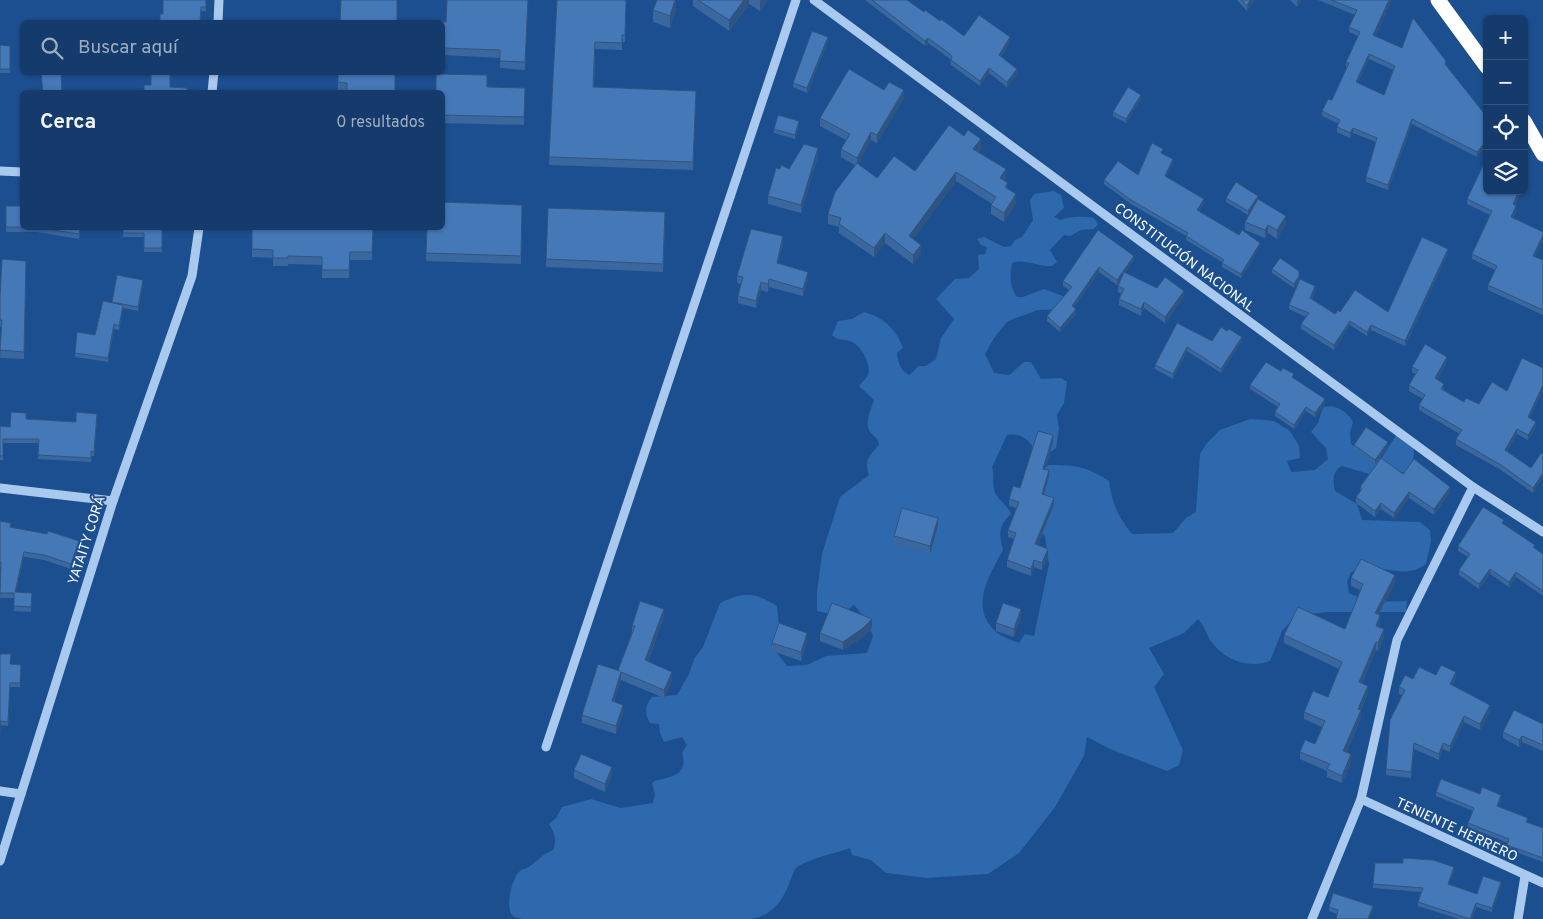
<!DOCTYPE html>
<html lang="es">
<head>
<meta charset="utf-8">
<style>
	:root { --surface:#143b6b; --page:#1d4271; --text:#f1f3f6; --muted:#9dadc1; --line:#33557e }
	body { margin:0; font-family:Overpass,sans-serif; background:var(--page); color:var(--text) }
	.controls { position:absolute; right:15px; top:15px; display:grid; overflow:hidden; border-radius:8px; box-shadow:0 1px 4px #0004 }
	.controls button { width:45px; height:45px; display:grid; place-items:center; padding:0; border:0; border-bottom:1px solid var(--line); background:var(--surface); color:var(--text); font:25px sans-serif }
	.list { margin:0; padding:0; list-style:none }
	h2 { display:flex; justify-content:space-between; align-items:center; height:65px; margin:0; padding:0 20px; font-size:21px }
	h2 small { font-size:16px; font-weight:400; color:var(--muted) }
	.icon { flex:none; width:28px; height:28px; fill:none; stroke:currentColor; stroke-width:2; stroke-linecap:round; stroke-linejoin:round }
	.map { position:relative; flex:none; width:1543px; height:919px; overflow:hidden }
	.search { position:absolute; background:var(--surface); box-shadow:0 1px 4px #0004; left:20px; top:20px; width:425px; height:55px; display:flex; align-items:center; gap:12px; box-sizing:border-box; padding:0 18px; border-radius:8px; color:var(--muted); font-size:19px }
	.panel { position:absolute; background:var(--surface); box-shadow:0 1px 4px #0004; left:20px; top:90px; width:425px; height:140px; border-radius:8px }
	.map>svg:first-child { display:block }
	.green { fill:#2e69ad }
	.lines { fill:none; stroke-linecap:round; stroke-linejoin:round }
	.minor { stroke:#a9c9ee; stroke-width:9 }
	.highway { stroke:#fff; stroke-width:15 }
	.wall { fill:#3a679d; fill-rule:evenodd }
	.shaded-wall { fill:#305480 }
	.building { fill:#4478b7; stroke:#305480; fill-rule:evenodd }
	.labels { text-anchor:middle; stroke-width:4; stroke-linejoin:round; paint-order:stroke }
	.street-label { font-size:14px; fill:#fff; stroke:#1b4f8f }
</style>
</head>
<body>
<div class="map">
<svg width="1543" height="919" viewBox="0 0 1543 919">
	<rect width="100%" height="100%" fill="#1b4f8f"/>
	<path class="green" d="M1054 191 1061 195 1064 208 1054 217 1060 220C1070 216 1083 216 1094 218L1098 224 1094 229 1081 230 1070 236 1064 235 1050 250 1057 262 1052 266C1038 267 1024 258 1012 263 1010 275 1009 285 1017 297H1023L1044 289 1071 299 1068 309 1038 310 1013 319 1007 322 994 338 985 354 994 373 1009 375 1024 362H1031L1041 379 1061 378 1067 382 1064 403 1057 415 1059 429 1056 448 1045 456 1038 457C1032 444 1025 432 1007 435L992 467C995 476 991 486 996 495 1001 502 1007 505 1011 514 998 526 999 534 1003 550 990 574 969 607 995 631 999 636 1012 640 1019 643L1025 634 1034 636 1049 564 1045 537 1033 521 1034 480 1048 465C1076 465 1085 466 1109 481 1112 503 1118 517 1132 534L1173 533 1186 518 1196 512 1200 454 1206 444 1220 430 1250 419 1274 421 1290 431 1299 446 1300 458 1287 461 1291 472 1315 470 1328 459 1326 448 1311 432 1318 423 1323 407C1335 404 1347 411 1353 422L1350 433 1351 444 1375 461 1381 459 1397 434 1414 446C1414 456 1414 465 1407 472L1369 474 1342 466C1332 471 1333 481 1335 491L1357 504 1362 520 1420 522 1430 530 1431 541 1426 564C1400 583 1377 558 1351 572L1347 582 1349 593 1370 602 1407 601 1406 612H1329L1297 615 1282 631 1270 661C1247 669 1224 660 1210 640 1206 633 1204 625 1198 619L1184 633 1149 648 1164 674 1154 687 1183 750 1179 765 1167 771 1110 749 1087 737 1084 756 1055 807 1019 853 988 874 926 878 886 873 871 860 852 855 850 848C837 853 803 860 795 869 793 873 791 879 789 884 782 902 771 916 751 919H522C519 918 514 918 512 915 505 907 512 877 520 871 522 869 525 869 527 868 537 862 542 854 553 850 557 840 555 834 549 824L556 818 562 807 591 799 621 808 653 803 655 794 652 784 654 781C671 777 689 775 682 753L687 745 682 737 664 742 660 733 659 724 650 723C644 712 645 706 652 697L677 695 689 674 694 659 703 647 720 603C745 591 754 592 777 606L779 626 771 645 787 666 807 665 826 656 867 653 873 636 866 619 854 605 838 616 817 611V592L822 554 840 497 869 475C864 460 869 456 879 445 878 437 874 437 870 432 864 423 871 410 874 400L859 386C862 382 867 378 868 374 872 364 860 344 850 341 843 339 839 341 832 335L838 321 852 319 864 312C883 317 896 329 903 348L897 353C898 363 901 371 909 375L919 366H926L936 359 941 338 954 319 936 299 955 279 969 278 979 269 978 255 985 254 987 247 981 245 977 239 984 237 1004 247 1011 246 1015 240 1022 237 1033 220 1030 200 1034 194Z"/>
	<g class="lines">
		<g class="minor">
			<polyline points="814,0 1473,487 1543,532"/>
			<polyline points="218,22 219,0"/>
			<polyline points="212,92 214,72"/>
			<polyline points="0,171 22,172"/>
			<polyline points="0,488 113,501"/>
			<polyline points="546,747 796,0"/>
			<polyline points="0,791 21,794"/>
			<polyline points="1361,799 1543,883"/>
			<polyline points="0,861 113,501 192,276 199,228"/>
			<polyline points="1312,919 1361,799 1397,640 1473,487"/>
			<polyline points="1518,919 1525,876"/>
		</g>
		<g class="highway">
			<polyline points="1438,0 1487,67"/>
			<polyline points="1524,121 1543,154"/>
		</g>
	</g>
	<g class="wall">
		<polygon points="206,0 206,11 163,14"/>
		<polygon points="528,0 525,70 500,68 500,58 442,55 442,22"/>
		<polygon points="557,0 626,0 625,42 622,42 622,50 595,49 594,87 696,91 693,170 549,165"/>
		<polygon points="676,0 676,10 670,28 653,22 653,10"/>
		<polygon points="693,0 768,0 760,11 749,4 729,31 693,6"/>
		<polygon points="865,0 907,0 924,12 940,21 964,36 1010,42 1001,57 1017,74 1007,87 989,73 980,86 951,65 950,59 928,43 925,46"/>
		<polygon points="1237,0 1254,0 1247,11"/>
		<polygon points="1290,0 1301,0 1297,7"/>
		<path d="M1318 0H1391V2L1375 36 1402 48 1446 65 1487 117 1477 157 1412 124 1388 190 1366 182V177L1376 142 1353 133 1350 138 1337 132V127L1339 124 1322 116V111L1332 100 1347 67H1346V62L1358 36 1349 32V27L1355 15ZM1369 59 1393 70 1384 95 1358 83Z"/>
		<polygon points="828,41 807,93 793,87 793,83"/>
		<polygon points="0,45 10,46 10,73 0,73"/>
		<polygon points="338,72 395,92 338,90"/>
		<polygon points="487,87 525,88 524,125 442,123 442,92"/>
		<polygon points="884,90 904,98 877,143 871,140 858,164 877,178 915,171 981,148 978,152 1006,178 1004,181 1008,189 1016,203 1004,222 991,214 991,205 992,204 956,181 913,239 921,254 913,264 885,243 874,257 839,233 839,227 828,224 828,214 855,165 841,157 841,149 846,140 820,126 820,118"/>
		<polygon points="1141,99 1126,123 1113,116 1113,112"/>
		<polygon points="799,125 795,139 774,133 774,129"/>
		<polygon points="1163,153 1163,154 1173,163 1166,177 1204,203 1199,211 1239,235 1260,247 1241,278 1222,267 1222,262 1186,240 1186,236 1131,204 1104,184 1104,180 1138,175"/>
		<polygon points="818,156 801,213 768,204 768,196 780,169 789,169"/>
		<polygon points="1487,191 1521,191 1515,205 1516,211 1513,218 1543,232 1543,240 1535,257 1543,260 1543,315 1488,290 1488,285 1495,270 1472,259 1472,254 1490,215 1467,204 1467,199"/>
		<polygon points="1258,196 1248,215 1226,202 1226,198"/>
		<polygon points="522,205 521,264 426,261 427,228"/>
		<polygon points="6,206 22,206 22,228 80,228 79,239 37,232 6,232"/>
		<polygon points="665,220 663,272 546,267 546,259"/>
		<polygon points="1245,222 1286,224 1277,239 1268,233 1265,238 1245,230"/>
		<polygon points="123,228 162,228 162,252 144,252 144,237 123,237"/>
		<polygon points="252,228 373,228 372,260 350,260 349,278 322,278 322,265 288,264 288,266 273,266 273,258 252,257"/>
		<polygon points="1098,230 1134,260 1125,273 1157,288 1184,297 1165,323 1144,308 1141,316 1119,305 1119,299 1121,294 1118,292 1118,286 1120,280 1117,285 1099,272 1074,307 1076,314 1060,332 1047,321 1047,316 1069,290 1063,286 1063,281"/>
		<polygon points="783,244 778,264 808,280 803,296 769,287 768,292 761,290 756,308 738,303 738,296 741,284 737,283 737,276"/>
		<polygon points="1448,253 1405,346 1371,330 1367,336 1350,325 1334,350 1301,329 1301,324 1306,317 1289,309 1289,305 1299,281 1294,288 1272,273 1272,269 1299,280 1315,290 1312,299 1335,314 1340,312 1388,312"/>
		<polygon points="26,261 24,359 0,358 2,327 0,327 0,297"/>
		<polygon points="117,275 143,284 138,311 123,308 119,330 114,329 108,362 75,357 75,353 95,335 112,303"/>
		<polygon points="1177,323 1212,341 1242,341 1221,373 1187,351 1173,379 1155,369 1155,365"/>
		<polygon points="1447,362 1437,380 1444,389 1444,390 1464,402 1479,404 1507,391 1543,390 1530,418 1536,427 1528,440 1517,434 1507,451 1531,468 1541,453 1533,493 1501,470 1456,445 1456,439 1460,434 1419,410 1419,405 1423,399 1409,391 1409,385 1415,374 1412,372 1412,367"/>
		<polygon points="1281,371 1294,378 1325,403 1315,417 1306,411 1294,429 1275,416 1275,412 1278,407 1250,389 1250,385"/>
		<polygon points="97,414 94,456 91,456 91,462 38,459 39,443 3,443 3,460 0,460 0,426 10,427 26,419 76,422"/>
		<polygon points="1053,442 1045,469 1049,477 1044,495 1054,505 1038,545 1048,556 1042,570 1034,567 1031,576 1007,567 1007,560 1014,539 1008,537 1008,530 1016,508 1009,506 1009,499 1020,488"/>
		<polygon points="1354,445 1388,447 1375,464 1354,449"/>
		<polygon points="1403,474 1450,492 1434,515 1409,498 1394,518 1381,509 1375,517 1356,503 1356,497 1360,492 1360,487"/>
		<polygon points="0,521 11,528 79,545 71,569 44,560 24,557 16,592 32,593 31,612 14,611 14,598 0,598 1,567 0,567"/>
		<polygon points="1504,524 1543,554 1543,596 1516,577 1509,587 1490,574 1479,589 1459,575 1459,570 1468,557 1458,551 1458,546"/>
		<polygon points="938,526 930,554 894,544 894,536"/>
		<polygon points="1351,578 1395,583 1378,615 1380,623 1379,627 1384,637 1378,651 1376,650 1362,683 1368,693 1361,710 1361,718 1346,753 1351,762 1342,783 1327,777 1327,771 1300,759 1300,752 1315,744 1322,727 1304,719 1304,712 1328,697 1339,669 1284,643 1284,635 1345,629 1360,590 1351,586"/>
		<polygon points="664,617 648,661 672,680 664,698 621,680 614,702 623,713 616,734 582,723 582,715 618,670 632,633 632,626"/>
		<polygon points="1021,617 1014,637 996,631 996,623"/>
		<polygon points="872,628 863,637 843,650 820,641 820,633"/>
		<polygon points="807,641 801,661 772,651 772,643"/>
		<polygon points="0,654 10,664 21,665 20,687 10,687 8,726 0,725"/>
		<polygon points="1436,675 1456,678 1452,686 1490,711 1480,730 1464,722 1450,752 1443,749 1439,760 1414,749 1411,778 1386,775 1386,769 1402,695 1399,694 1399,687"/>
		<polygon points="1543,724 1543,751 1522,742 1519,747 1503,738 1503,732"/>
		<polygon points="574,770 612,775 605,792 574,778"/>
		<polygon points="1436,792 1480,794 1501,799 1498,807 1528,822 1543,828 1543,862 1507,849 1508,843 1468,827 1468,823 1473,811 1436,796"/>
		<polygon points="1454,871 1449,884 1477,894 1501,886 1492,912 1476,907 1472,919 1459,919 1418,906 1418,902 1421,892 1373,888 1373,884"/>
		<polygon points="1329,907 1373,910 1337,914 1329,911"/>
	</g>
	<g class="shaded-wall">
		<polygon points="675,0 676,0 676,10 670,28 670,16"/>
		<polygon points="744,0 749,0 749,4 729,31 729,20"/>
		<polygon points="761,0 768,0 760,11 760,1"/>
		<polygon points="1250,0 1254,0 1247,11 1247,6"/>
		<polygon points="1298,0 1301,0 1297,7 1297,1"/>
		<polygon points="1389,0 1391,0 1391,2 1373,40 1373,35"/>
		<polygon points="828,37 828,41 807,93 807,88"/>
		<polygon points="1010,37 1010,42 999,60 999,55"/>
		<polygon points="928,38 928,43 925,46 925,41"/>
		<polygon points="1369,54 1369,59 1356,87 1356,82"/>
		<polygon points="989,68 989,73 980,86 980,81"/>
		<polygon points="1017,69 1017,74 1007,87 1007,82"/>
		<polygon points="904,90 904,98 877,143 877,135"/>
		<polygon points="1141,95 1141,99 1126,123 1126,119"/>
		<polygon points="1412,119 1412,124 1388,190 1388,185"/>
		<polygon points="799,121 799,125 795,139 795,135"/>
		<polygon points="1353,128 1353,133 1350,138 1350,133"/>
		<polygon points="871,132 871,140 857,166 857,158"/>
		<polygon points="981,139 981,148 973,158 973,149"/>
		<polygon points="1487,140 1487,146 1477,157 1477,152"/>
		<polygon points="818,148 818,156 801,213 801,205"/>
		<polygon points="1173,159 1173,163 1165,180 1165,176"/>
		<polygon points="1006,169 1006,178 1000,187 1000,178"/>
		<polygon points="956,172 956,181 909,245 909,236"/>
		<polygon points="1519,191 1521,191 1513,209 1513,204"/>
		<polygon points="1016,194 1016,203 1004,222 1004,213"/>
		<polygon points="1258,196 1258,200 1248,215 1248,211"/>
		<polygon points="1204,199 1204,203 1197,214 1197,210"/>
		<polygon points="1516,206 1516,211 1511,222 1511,217"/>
		<polygon points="1286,216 1286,224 1277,239 1277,230"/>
		<polygon points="1268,225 1268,233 1265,238 1265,230"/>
		<polygon points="885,233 885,243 874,257 874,248"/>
		<polygon points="1543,235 1543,240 1533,261 1533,256"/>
		<polygon points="783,236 783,244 777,271 777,263"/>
		<polygon points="1260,243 1260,247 1241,278 1241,274"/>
		<polygon points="921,245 921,254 913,264 913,255"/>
		<polygon points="1448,249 1448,253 1405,346 1405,341"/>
		<polygon points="1134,256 1134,260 1117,285 1117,280"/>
		<polygon points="1099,267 1099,272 1072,310 1072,306"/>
		<polygon points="808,272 808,280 803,296 803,289"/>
		<polygon points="1299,276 1299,280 1294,288 1294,284"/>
		<polygon points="769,279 769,287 768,292 768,284"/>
		<polygon points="143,280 143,284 138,311 138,307"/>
		<polygon points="761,282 761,290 756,308 756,301"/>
		<polygon points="1315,286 1315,290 1310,302 1310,298"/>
		<polygon points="1184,291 1184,297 1165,323 1165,317"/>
		<polygon points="1144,302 1144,308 1141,316 1141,309"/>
		<polygon points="123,305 123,310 119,330 119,326"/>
		<polygon points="1076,309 1076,314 1060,332 1060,328"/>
		<polygon points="1350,321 1350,325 1334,350 1334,345"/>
		<polygon points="114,324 114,329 108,362 108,358"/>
		<polygon points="1371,325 1371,330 1367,336 1367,332"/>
		<polygon points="1242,337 1242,341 1221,373 1221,369"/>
		<polygon points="1187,347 1187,351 1173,379 1173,374"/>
		<polygon points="1447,357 1447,362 1435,383 1435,378"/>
		<polygon points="1543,385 1543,390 1528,422 1528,417"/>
		<polygon points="1325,399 1325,403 1315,417 1315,413"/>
		<polygon points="1306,407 1306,411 1294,429 1294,425"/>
		<polygon points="1536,422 1536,427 1528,440 1528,435"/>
		<polygon points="1517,429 1517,434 1505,455 1505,450"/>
		<polygon points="1053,435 1053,442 1043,476 1043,469"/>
		<polygon points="1388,442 1388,447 1375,464 1375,460"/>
		<polygon points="1049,470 1049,477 1042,501 1042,494"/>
		<polygon points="1543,473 1543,478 1533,493 1533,488"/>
		<polygon points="1450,487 1450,492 1434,515 1434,509"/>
		<polygon points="1409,492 1409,498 1394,518 1394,513"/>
		<polygon points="1054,498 1054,505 1035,551 1035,544"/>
		<polygon points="1381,503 1381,509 1375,517 1375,511"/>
		<polygon points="938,518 938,526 930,554 930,546"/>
		<polygon points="79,541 79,545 71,569 71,564"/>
		<polygon points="1048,549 1048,556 1042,570 1042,563"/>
		<polygon points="24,552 24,557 15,597 15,592"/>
		<polygon points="1034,560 1034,567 1031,576 1031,569"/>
		<polygon points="1490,569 1490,574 1479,589 1479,584"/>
		<polygon points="1516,572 1516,577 1509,587 1509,582"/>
		<polygon points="1395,575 1395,583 1375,621 1375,613"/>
		<polygon points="664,609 664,617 645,668 645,660"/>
		<polygon points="1021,609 1021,617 1014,637 1014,629"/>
		<polygon points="1380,615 1380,623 1376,633 1376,626"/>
		<polygon points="872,619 872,628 863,637 843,650 843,642"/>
		<polygon points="1384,629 1384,637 1378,651 1378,643"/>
		<polygon points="807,633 807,641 801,661 801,652"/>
		<polygon points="1376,642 1376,650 1359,690 1359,682"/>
		<polygon points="621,672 621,680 612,709 612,701"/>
		<polygon points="672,672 672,680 664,698 664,690"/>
		<polygon points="1456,672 1456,678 1450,690 1450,684"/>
		<polygon points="1368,686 1368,693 1358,716 1358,709"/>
		<polygon points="623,705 623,713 616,734 616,726"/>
		<polygon points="1490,705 1490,711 1480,730 1480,724"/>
		<polygon points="1361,710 1361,718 1343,759 1343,751"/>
		<polygon points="1464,716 1464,722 1450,752 1450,746"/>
		<polygon points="1522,736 1522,742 1519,747 1519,740"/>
		<polygon points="1414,743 1414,749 1411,778 1411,772"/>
		<polygon points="1443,743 1443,749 1439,760 1439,754"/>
		<polygon points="1351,754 1351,762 1342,783 1342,776"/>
		<polygon points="612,767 612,775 605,792 605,784"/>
		<polygon points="1501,795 1501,799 1497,810 1497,806"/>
		<polygon points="1454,867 1454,871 1448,888 1448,884"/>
		<polygon points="1501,882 1501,886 1492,912 1492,908"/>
		<polygon points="1476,903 1476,907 1472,919 1470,919"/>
		<polygon points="1373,906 1373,910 1370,919 1368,919"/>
	</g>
	<g class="building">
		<polygon points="163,0 206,0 206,7 201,7 200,22 160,22 160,14 163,14"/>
		<polygon points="341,0 397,0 397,22 340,22"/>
		<polygon points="447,0 528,0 525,62 500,61 500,50 442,48 442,22 434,22 434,21 446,22"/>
		<polygon points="557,0 626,0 625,35 622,35 622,43 595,42 593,87 696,91 693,162 549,157"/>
		<polygon points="657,0 675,0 670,16 653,10"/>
		<polygon points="698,0 744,0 729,20"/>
		<polygon points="872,0 907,0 924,12 925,10 940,21 941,19 964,36 979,15 1010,37 999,55 1017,69 1007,82 989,68 980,81 951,60 952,57 950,54 928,38 925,41"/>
		<polygon points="1242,0 1250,0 1247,6"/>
		<path d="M1331 0H1389L1373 35 1402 48 1413 18 1446 61 1445 64 1487 117V140L1477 152 1412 119 1388 185 1366 177 1377 138 1353 128 1350 133 1337 127 1340 120 1322 111 1328 99 1332 100 1349 63 1346 62 1360 32 1349 27 1357 10ZM1369 54 1395 66 1384 95 1356 82Z"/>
		<polygon points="812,31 828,37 807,88 793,83"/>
		<polygon points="0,45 10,46 10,69 0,69"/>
		<polygon points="849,69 884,90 889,82 904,90 877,135 871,132 857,158 841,149 850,134 820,118"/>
		<polygon points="52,72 61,72 62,92 43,92 41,73"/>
		<polygon points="151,72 170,72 170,87 187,88 187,92 144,92 144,85 151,85"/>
		<polygon points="338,72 395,72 395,92 347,92 347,83 338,82"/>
		<polygon points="436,74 487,75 487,87 525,88 524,117 442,115 442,92 436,92"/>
		<polygon points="1128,87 1141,95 1126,119 1113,112"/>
		<polygon points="778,115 799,121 795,135 774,129"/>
		<polygon points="949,125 964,136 968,130 981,139 973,149 1006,169 1000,178 1008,183 1005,187 1016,194 1004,213 991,205 996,197 956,172 909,236 921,245 913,255 885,233 874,248 839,224 841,218 828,214 835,192 857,163 877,178 894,156 915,171"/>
		<polygon points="1152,143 1163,149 1161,153 1173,159 1165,176 1204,199 1197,210 1239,235 1242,230 1260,243 1241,274 1222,263 1224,260 1186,236 1188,233 1131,200 1104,180 1118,161 1138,175"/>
		<polygon points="804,144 818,148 801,205 768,196 776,168 780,169 781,165 789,169"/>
		<polygon points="1487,157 1487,191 1519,191 1513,204 1516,206 1511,217 1543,232 1543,235 1533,256 1543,260 1543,310 1488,285 1497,266 1472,254 1492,211 1467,199"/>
		<polygon points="1236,182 1258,196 1248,211 1226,198"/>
		<polygon points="1258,199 1286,216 1277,230 1268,225 1265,230 1245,222"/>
		<polygon points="442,202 522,205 521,256 426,253 427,228 442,228"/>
		<rect x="6" y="206" width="16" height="21"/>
		<polygon points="548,208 665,212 663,264 546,259"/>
		<polygon points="40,228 80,228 79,234"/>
		<polygon points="123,228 162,228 162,248 144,248 144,233 123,233"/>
		<polygon points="252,228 373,228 372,252 350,252 349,270 322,270 322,257 288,256 288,258 273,258 273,250 252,249"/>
		<polygon points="751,229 783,236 777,263 808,272 803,289 769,279 768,284 761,282 756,301 738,296 743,277 737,276"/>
		<polygon points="1098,230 1134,256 1117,280 1099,267 1072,306 1076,309 1060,328 1047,316 1072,287 1063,281"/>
		<polygon points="1422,237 1448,249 1405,341 1371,325 1367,332 1350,321 1334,345 1301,324 1309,313 1289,305 1300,279 1315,286 1310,298 1335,314 1338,310 1340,312 1355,290 1388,312"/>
		<polygon points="1280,258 1299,271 1299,276 1294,284 1272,269"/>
		<polygon points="2,259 26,261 24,352 0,350 2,320 0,320 0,297"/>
		<polygon points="1124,272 1157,288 1165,277 1184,291 1165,317 1144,302 1141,309 1119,299 1124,289 1118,286"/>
		<polygon points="117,275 143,280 138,307 112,302"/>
		<polygon points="103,301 123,305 119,326 114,324 108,358 75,353 77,332 95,335"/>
		<polygon points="1177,323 1212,341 1221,327 1227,331 1229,329 1242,337 1221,369 1187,347 1173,374 1155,365"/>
		<polygon points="1425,344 1447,357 1435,378 1444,384 1441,389 1464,402 1466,398 1479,404 1492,382 1507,391 1522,358 1543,368 1543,385 1528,417 1536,422 1528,435 1517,429 1505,450 1531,468 1541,453 1543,454 1543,473 1533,488 1501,465 1456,439 1462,430 1419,405 1425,395 1409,385 1418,370 1412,367"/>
		<polygon points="1266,362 1281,371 1283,368 1294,374 1292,377 1325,399 1315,413 1306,407 1294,425 1275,412 1280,404 1250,385"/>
		<polygon points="11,412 26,413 26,419 76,422 76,412 97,414 94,452 91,451 91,458 38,455 39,439 3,439 3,456 0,456 0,426 10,427"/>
		<polygon points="1366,427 1388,442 1375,460 1354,445"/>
		<polygon points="1038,431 1053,435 1043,469 1049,470 1042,494 1054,498 1035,544 1048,549 1042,563 1034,560 1031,569 1007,560 1016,533 1008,530 1019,502 1009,499 1013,486 1020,488"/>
		<polygon points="1381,458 1403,474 1414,459 1450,487 1434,509 1409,492 1394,513 1381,503 1375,511 1356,497 1362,489 1360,487"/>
		<polygon points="1483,507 1504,520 1502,523 1535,545 1533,547 1543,554 1543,591 1516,572 1509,582 1490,569 1479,584 1459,570 1470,554 1458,546"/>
		<polygon points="902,508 938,518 930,546 894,536"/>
		<polygon points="0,521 11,523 10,527 47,534 48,531 79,541 71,564 44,555 24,552 15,592 32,593 31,607 14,606 14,593 0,593 1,562 0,562"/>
		<polygon points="1361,559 1395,575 1375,613 1380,615 1376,626 1384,629 1378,643 1376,642 1359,682 1368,686 1358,709 1361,710 1343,751 1351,754 1342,776 1327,769 1330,764 1300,752 1305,740 1315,744 1325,721 1304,712 1313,691 1328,697 1342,662 1284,635 1298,607 1345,629 1363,584 1351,578"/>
		<polygon points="640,601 664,609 645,660 672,672 664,690 621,672 612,701 623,705 616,726 582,715 598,664 620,671 618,670 635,626 632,626"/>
		<polygon points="832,603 872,619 863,628 843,642 820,633"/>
		<polygon points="1003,603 1021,609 1014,629 996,623"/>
		<polygon points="779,623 807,633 801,652 772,643"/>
		<polygon points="0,654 11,654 10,664 21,665 20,683 10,683 8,722 0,721 0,733"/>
		<polygon points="1441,665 1456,672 1450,684 1490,705 1480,724 1464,716 1450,746 1443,743 1439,754 1414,743 1411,772 1386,769 1390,720 1405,690 1399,687 1405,675 1413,679 1419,667 1436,675"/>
		<polygon points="1514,710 1543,724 1543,745 1522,736 1519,740 1503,732"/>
		<polygon points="581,754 612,767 605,784 574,770"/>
		<polygon points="1441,779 1480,794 1482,787 1501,795 1497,806 1528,818 1526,822 1543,828 1543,858 1507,845 1509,839 1468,823 1474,808 1436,792"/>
		<polygon points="1403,858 1433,860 1454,867 1448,884 1477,894 1483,876 1501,882 1492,908 1476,903 1470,919 1418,902 1423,888 1373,884 1375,863 1403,863"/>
		<polygon points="1333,893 1373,906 1368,919 1336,919 1338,910 1329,907"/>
	</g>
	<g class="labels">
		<g class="street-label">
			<text transform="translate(1185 257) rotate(37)" y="5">CONSTITUCIÓN NACIONAL</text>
			<text transform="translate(86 540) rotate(-72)" y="5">YATAITY CORÁ</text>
			<text transform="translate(1457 829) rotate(25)" y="5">TENIENTE HERRERO</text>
		</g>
	</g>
</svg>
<div class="controls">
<button>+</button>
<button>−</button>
<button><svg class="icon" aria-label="locate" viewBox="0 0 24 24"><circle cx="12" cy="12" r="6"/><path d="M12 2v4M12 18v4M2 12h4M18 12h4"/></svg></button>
<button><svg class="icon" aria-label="layers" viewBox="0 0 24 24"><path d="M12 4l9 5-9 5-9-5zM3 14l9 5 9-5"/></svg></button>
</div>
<div class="search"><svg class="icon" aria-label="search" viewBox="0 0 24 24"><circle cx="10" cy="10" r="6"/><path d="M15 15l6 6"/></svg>Buscar aquí</div>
<section class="panel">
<h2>Cerca<small>0 resultados</small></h2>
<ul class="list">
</ul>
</section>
</div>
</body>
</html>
